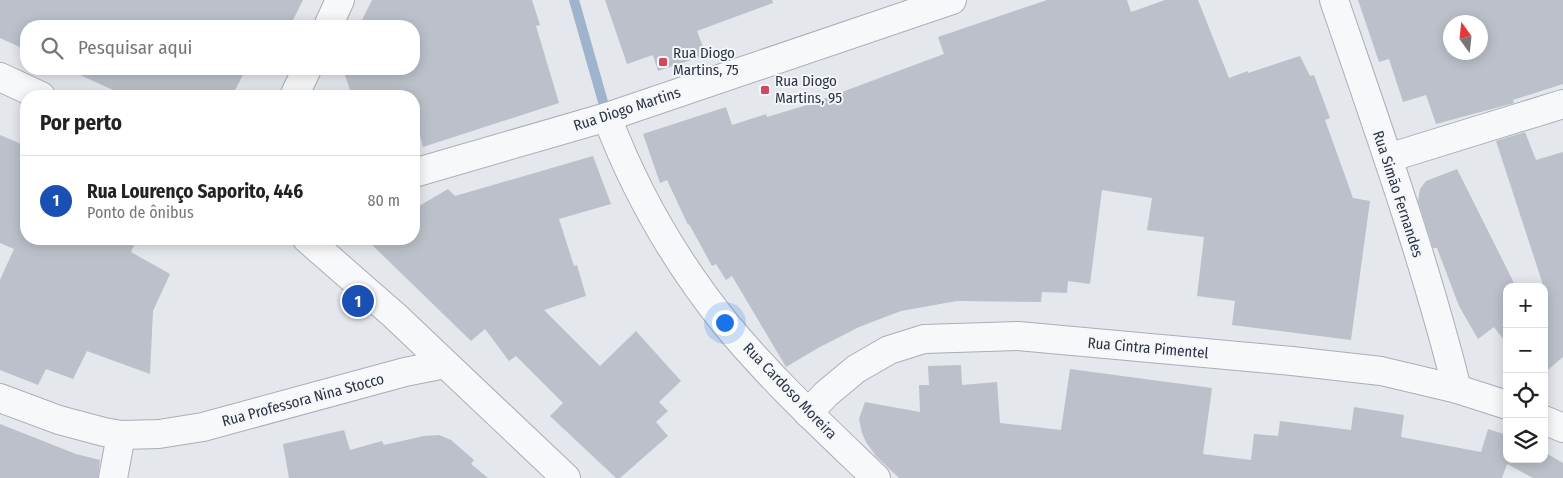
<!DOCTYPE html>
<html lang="pt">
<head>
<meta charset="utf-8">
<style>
	:root { --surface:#fff; --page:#f2f2f2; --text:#222; --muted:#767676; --line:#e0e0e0; --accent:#2563eb }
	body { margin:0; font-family:"Fira Sans Condensed",sans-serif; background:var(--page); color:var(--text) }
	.controls { position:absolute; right:15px; bottom:15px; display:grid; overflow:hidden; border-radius:10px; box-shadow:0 2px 12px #0003 }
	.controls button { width:45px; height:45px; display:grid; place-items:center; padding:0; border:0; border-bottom:1px solid var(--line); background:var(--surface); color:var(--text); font:25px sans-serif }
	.compass { position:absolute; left:1443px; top:15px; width:45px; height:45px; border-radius:50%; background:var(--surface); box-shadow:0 2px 12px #0003; rotate:345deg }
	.you { position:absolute; left:724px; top:322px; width:18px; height:18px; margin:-12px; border:4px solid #fff; border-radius:50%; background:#1a73e8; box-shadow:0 0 0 8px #1a73e833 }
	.badge { display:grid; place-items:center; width:32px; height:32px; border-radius:50%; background:var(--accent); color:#fff; font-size:16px; font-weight:700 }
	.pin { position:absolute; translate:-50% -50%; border:2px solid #fff; box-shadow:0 1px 5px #0006 }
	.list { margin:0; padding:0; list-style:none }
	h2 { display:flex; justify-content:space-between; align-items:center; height:65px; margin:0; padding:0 20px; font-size:21px }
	h2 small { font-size:16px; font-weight:400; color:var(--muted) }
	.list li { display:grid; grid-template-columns:32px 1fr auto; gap:15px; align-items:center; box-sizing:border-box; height:90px; padding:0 20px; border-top:1px solid var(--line) }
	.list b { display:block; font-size:19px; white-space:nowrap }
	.list p { margin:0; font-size:16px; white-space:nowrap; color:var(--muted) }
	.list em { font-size:16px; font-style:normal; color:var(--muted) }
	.icon { flex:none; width:28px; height:28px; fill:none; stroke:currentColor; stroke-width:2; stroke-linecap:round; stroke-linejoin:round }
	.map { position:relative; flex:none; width:1563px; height:478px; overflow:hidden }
	.search { position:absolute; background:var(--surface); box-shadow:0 2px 12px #0003; left:20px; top:20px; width:400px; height:55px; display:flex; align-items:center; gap:12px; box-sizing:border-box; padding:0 18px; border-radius:20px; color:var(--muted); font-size:19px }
	.panel { position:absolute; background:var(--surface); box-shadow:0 2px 12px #0003; left:20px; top:90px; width:400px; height:155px; border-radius:20px }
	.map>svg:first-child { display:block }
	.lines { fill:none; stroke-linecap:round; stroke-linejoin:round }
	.stream { stroke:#9fb4cc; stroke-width:10 }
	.building { fill:#bbc0ca; fill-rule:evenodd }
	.minor-casing { stroke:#a9aeb7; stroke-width:30 }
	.tertiary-casing { stroke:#a9aeb7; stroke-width:30 }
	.minor { stroke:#f7f8fa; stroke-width:28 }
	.tertiary { stroke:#f7f8fa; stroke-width:28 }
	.poi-dot { fill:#d1495b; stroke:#f4f6f9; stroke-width:2 }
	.labels { text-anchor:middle; stroke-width:4; stroke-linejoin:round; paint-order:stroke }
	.poi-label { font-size:15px; fill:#2b3445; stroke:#f4f6f9; text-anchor:start }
	.street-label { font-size:15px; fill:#2b3445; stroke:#f4f6f9 }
</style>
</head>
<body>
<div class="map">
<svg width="1563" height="478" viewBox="0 0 1563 478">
	<rect width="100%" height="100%" fill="#e4e7ec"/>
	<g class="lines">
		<polyline class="stream" points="574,0 607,116"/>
	</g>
	<g class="building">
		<polygon points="0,0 303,0 290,26 26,26 26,50 0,38"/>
		<polygon points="372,0 532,0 540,25 536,26 559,103 423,147 420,136 414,138 414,96 352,96 343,69 414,69 414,26 359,26"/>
		<polygon points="605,0 772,0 773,3 697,31 706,55 658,71 653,55 627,64"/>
		<polygon points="1047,0 1127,0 1131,12 1165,0 1198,0 1229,78 1248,71 1248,73 1300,56 1310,76 1314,75 1330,118 1325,120 1353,198 1370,201 1351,340 1232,325 1235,301 1197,296 1204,237 1147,230 1152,198 1102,190 1090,284 1068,281 1067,293 1042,292 1041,302 957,301 901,311 859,327 818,348 786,367 732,276 726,280 716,264 712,266 689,224 688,225 667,180 660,183 643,134 726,107 732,125 766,114 767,117 807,105 944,54 938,37"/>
		<path d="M1358 0H1563V84L1513 100 1514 103 1436 124 1426 95 1403 102 1389 59 1379 62ZM1450 22H1480V52H1450Z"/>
		<polygon points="67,69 246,69 232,96 126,96"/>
		<polygon points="1525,132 1536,160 1563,152 1563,357 1544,373 1544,298 1547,297 1496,141"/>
		<polygon points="0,135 26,146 26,239 137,239 131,252 170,274 153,311 150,374 87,351 73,379 46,369 38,385 0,370 0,280 14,249 0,243"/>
		<polygon points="593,156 611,204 559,219 574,266 577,265 586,296 544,310 600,366 636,331 681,381 659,402 668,411 656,422 668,436 620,478 616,478 550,416 563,403 516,356 509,361 485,329 471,341 366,239 414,239 414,209 448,189 455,196"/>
		<polygon points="1457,169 1516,287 1507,287 1507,344 1494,327 1478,339 1459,306 1437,248 1433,248 1418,201 1420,189 1426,181"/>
		<polygon points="961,365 962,385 997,382 1000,423 1061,430 1070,369 1212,388 1203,454 1251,460 1254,434 1278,436 1280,421 1351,430 1354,407 1404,415 1401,437 1481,452 1488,429 1507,435 1507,459 1544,459 1544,452 1563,463 1563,478 1533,478 1507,464 1502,478 899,478 876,456 866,442 862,433 859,419 865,402 920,412 919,385 929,385 928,366"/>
		<polygon points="0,424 76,454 100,460 98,478 0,478"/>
		<polygon points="344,430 350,450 382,441 384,445 424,436 439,435 451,440 474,460 471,464 488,478 289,478 283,444"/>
	</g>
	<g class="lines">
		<defs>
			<g id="minor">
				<path d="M1334 0C1378 129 1424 257 1457 389"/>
				<path d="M607 117C635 191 676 262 725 323 771 379 824 428 876 478"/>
				<polyline points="1388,158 1563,104"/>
				<polyline points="0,398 59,420 104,432 121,435 159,434 203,427 405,372 445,364"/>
				<polyline points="808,413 826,394 856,369 889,350 924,339 1018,336 1292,361 1381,371 1457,389 1507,405"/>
				<polyline points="1544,420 1563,428"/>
				<polyline points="113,478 121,435"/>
			</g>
			<g id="tertiary">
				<polyline points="328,26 340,0"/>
				<polyline points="0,77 41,96"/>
				<polyline points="294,96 307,69"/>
				<polyline points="414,173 607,117 952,0"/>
				<polyline points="307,239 394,315 566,478"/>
			</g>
		</defs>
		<use href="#minor" class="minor-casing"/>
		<use href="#tertiary" class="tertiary-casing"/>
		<use href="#minor" class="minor"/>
		<use href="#tertiary" class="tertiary"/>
	</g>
	<g class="poi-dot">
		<rect x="658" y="57" width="10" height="10" rx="2.5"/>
		<rect x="760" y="85" width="10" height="10" rx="2.5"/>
	</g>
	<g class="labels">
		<g class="poi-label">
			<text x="673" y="58">Rua Diogo<tspan x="673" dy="17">Martins, 75</tspan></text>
			<text x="775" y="86">Rua Diogo<tspan x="775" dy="17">Martins, 95</tspan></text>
		</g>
		<g class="street-label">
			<text transform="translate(627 109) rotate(-18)" y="5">Rua Diogo Martins</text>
			<text transform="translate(1398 194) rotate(72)" y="5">Rua Simão Fernandes</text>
			<text transform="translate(1148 348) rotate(5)" y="5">Rua Cintra Pimentel</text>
			<text transform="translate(790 391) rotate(46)" y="5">Rua Cardoso Moreira</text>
			<text transform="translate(303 400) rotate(-15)" y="5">Rua Professora Nina Stocco</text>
		</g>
	</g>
</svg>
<div class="controls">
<button>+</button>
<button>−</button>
<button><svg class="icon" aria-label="locate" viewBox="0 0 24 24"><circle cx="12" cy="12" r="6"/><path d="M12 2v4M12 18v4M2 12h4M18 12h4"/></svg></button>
<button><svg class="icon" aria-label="layers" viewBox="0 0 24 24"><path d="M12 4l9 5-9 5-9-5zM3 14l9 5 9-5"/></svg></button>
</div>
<svg class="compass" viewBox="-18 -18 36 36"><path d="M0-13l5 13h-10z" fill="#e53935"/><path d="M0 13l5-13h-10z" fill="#767676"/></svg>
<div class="you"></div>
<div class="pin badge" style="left:358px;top:301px;background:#1a4fb4">1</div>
<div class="search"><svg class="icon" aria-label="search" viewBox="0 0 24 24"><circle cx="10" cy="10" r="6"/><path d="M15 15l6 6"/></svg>Pesquisar aqui</div>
<section class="panel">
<h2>Por perto<small></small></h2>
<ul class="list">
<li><span class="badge" style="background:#1a4fb4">1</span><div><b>Rua Lourenço Saporito, 446</b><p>Ponto de ônibus</p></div><em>80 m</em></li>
</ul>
</section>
</div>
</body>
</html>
